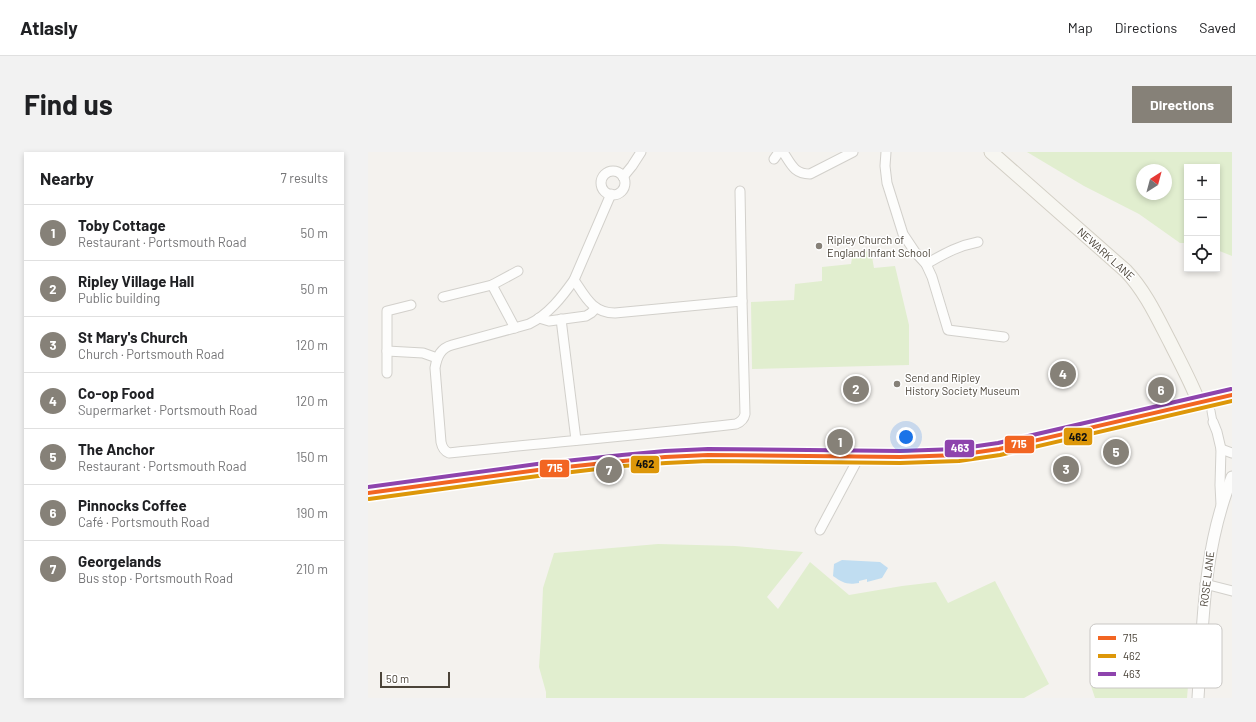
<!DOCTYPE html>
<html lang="en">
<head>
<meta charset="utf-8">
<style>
	:root { --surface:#fff; --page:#f2f2f2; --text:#202124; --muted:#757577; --line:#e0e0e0; --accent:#868178 }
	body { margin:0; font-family:Barlow,sans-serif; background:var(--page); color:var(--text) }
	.controls { position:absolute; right:12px; top:12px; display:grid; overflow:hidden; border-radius:0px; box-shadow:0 2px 6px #0003 }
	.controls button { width:36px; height:36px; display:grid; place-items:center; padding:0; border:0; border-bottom:1px solid var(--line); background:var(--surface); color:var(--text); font:20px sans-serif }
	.compass { position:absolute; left:768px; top:12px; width:36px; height:36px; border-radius:50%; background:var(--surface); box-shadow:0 2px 6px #0003; rotate:36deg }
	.scale { position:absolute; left:12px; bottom:10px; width:70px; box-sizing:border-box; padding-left:4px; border:2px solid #4b4439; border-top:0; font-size:11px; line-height:14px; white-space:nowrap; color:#4b4439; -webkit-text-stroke:3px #fff; paint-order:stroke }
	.you { position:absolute; left:538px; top:285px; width:14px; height:14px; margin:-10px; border:3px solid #fff; border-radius:50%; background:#1a73e8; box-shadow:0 0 0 6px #1a73e833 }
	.badge { display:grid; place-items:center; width:26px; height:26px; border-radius:50%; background:var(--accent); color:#fff; font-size:13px; font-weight:700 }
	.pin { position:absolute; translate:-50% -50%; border:2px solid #fff; box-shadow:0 1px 4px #0006 }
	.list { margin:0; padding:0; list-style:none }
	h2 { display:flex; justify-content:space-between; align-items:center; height:52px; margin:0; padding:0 16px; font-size:17px }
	h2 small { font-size:13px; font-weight:400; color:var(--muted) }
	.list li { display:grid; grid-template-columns:26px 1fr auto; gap:12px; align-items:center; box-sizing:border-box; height:56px; padding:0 16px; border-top:1px solid var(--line) }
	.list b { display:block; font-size:15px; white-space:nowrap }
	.list p { margin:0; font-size:13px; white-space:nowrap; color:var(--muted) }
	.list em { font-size:13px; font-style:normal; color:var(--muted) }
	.icon { flex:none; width:22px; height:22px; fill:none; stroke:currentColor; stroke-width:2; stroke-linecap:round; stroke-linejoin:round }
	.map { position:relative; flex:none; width:864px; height:546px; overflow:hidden; border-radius:0px }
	header { display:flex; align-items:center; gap:24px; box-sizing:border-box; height:56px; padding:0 20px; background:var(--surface); border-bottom:1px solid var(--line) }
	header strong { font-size:19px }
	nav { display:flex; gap:22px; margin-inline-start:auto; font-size:14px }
	.intro { display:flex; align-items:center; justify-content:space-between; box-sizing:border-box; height:96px; padding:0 24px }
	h1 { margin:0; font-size:28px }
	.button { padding:10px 18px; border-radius:0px; background:var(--accent); color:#fff; font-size:14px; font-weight:700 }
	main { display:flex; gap:24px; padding:0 24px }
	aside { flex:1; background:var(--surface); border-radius:0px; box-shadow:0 2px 6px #0003 }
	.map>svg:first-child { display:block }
	.green { fill:#e1eecf; fill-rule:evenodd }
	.water { fill:#c0ddf1 }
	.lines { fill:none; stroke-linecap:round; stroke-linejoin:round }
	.pedestrian-casing { stroke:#d2d0cb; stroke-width:9 }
	.minor-casing { stroke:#d2d0cb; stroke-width:11 }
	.tertiary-casing { stroke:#d2d0cb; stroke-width:13 }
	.secondary-casing { stroke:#d3cfc5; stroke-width:15 }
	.pedestrian { stroke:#fdfdfc; stroke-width:7 }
	.minor { stroke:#fdfdfc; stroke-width:9 }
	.tertiary { stroke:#fdfdfc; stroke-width:11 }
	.secondary { stroke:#f7f6f1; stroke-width:13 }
	.bus-1-casing { stroke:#fff; stroke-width:7 }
	.bus-2-casing { stroke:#fff; stroke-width:7 }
	.bus-3-casing { stroke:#fff; stroke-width:7 }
	.bus-1 { stroke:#f26522; stroke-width:4 }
	.bus-2 { stroke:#dd9709; stroke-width:4 }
	.bus-3 { stroke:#8e44ad; stroke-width:4 }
	.poi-dot { fill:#868178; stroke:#fff; stroke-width:1.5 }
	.labels { text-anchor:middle; stroke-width:3; stroke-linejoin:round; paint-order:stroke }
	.poi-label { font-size:11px; fill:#4b4439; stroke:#fff; text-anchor:start }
	.street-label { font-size:11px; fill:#4b4439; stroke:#fff }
	.key { fill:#fff; stroke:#c9c7c4; stroke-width:1 }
	.key-label { font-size:11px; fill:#4b4439 }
	.line-badge { stroke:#fff; stroke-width:1.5 }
	.badge-label { font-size:11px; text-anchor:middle; font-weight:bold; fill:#fff }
	.pale-badge-label { font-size:11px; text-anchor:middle; font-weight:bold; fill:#111 }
</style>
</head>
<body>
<header>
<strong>Atlasly</strong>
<nav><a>Map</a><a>Directions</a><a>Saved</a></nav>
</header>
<div class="intro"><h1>Find us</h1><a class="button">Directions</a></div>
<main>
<aside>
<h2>Nearby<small>7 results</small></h2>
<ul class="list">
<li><span class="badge">1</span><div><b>Toby Cottage</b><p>Restaurant · Portsmouth Road</p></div><em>50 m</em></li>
<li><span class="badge">2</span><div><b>Ripley Village Hall</b><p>Public building</p></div><em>50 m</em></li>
<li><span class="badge">3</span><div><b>St Mary's Church</b><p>Church · Portsmouth Road</p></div><em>120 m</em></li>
<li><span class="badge">4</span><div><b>Co-op Food</b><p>Supermarket · Portsmouth Road</p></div><em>120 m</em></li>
<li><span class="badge">5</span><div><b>The Anchor</b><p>Restaurant · Portsmouth Road</p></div><em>150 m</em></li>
<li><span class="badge">6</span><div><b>Pinnocks Coffee</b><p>Café · Portsmouth Road</p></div><em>190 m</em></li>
<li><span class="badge">7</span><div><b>Georgelands</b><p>Bus stop · Portsmouth Road</p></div><em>210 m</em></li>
</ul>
</aside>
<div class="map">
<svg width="864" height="546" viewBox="0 0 864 546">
	<rect width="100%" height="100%" fill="#f4f2ee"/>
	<g class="green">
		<path d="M659 0H864V104L849 98V15H819V91H812L771 62 716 34ZM774 18H798V42H774Z"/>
		<polygon points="503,99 506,116 527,114 541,173 541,213 384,217 383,150 426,148 427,132 454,129 454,115 483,112 485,101"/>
		<polygon points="290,392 367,394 435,400 399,445 410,457 442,410 481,443 534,434 568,430 580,451 627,429 681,532 656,546 178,546 178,540 171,515 173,485 175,436 186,401"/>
		<polygon points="822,510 819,546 727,546 723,534 761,519"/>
	</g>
	<path class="water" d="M474 408 512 410 520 416 514 426 499 430V427L491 429V431C479 433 475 431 465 424L466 412Z"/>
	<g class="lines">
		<defs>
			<polyline id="pedestrian" points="843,259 845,270"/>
			<g id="minor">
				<path d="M415 0C423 12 426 22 442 22L485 0"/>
				<polyline points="518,0 517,14 519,31 535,82 547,100 558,112 564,125 580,178 636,185"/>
				<polyline points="406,7 411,0"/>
				<circle cx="245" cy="31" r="12"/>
				<polyline points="255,25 264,14 273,0"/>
				<path d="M243 42 206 128C194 145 180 163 161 172L84 193C73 196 69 204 67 216L73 290C74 295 76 299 81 301 177 291 273 283 368 272 373 270 376 267 377 262L374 149 372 39"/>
				<path d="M558 112C576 102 589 94 610 90"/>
				<path d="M206 128C217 144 224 161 247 161L374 149"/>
				<polyline points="124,133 147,176"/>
				<polyline points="75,145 124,133 150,119"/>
				<polyline points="171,166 181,169 218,164 223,161 228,156"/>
				<polyline points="193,167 208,288"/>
				<polyline points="19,199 55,201 69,206"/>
				<polyline points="19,221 19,159 43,153"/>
				<polyline points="845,270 849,280 853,297 852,333 853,353"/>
				<polyline points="853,297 864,301"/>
				<polyline points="452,378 491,305"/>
				<polyline points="837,432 864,439"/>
			</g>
			<path id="tertiary" d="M830 546C835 470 835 397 864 325"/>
			<g id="secondary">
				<path d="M623 0 758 119C777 139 789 165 802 190 812 210 823 230 831 251"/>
				<path d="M0 341C113 326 226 307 340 303L532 305 590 303 631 297 864 243"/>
			</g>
		</defs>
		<use href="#pedestrian" class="pedestrian-casing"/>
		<use href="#minor" class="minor-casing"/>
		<use href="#tertiary" class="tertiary-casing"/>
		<use href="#secondary" class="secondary-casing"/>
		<use href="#pedestrian" class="pedestrian"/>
		<use href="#minor" class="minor"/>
		<use href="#tertiary" class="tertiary"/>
		<use href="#secondary" class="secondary"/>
		<defs>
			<polyline id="bus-1" points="0,341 170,318 255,309 297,305 340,303 532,305 590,303 631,297 864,243"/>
			<polyline id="bus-2" points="1,347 170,324 255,314 298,311 340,309 532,311 591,309 632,303 864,249"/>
			<polyline id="bus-3" points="0,335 169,312 254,303 297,299 340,297 532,299 589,297 630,291 863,237"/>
		</defs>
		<use href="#bus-1" class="bus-1-casing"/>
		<use href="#bus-2" class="bus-2-casing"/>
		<use href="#bus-3" class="bus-3-casing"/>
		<use href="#bus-1" class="bus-1"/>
		<use href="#bus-2" class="bus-2"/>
		<use href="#bus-3" class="bus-3"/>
	</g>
	<g class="poi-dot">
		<circle cx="451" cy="94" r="4"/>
		<circle cx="529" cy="232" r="4"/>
	</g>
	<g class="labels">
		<g class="poi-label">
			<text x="459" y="92">Ripley Church of<tspan x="459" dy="13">England Infant School</tspan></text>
			<text x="537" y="230">Send and Ripley<tspan x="537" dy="13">History Society Museum</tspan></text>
		</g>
		<g class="street-label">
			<text transform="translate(738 102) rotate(42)" y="4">NEWARK LANE</text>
			<text transform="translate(839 427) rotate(-83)" y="4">ROSE LANE</text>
		</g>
	</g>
	<rect x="722" y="472" width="132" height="64" rx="6" class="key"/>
	<rect x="730" y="484" width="18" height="4" fill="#f26522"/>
	<rect x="730" y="502" width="18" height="4" fill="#dd9709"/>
	<rect x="730" y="520" width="18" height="4" fill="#8e44ad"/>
	<g class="key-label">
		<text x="755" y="490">715</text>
		<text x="755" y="508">462</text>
		<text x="755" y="526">463</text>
	</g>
	<g class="line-badge">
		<rect x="695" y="275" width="30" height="19" rx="4" fill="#dd9709"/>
		<rect x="636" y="283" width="31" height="19" rx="4" fill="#f26522"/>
		<rect x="576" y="287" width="31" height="19" rx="4" fill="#8e44ad"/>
		<rect x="262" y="303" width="30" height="19" rx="4" fill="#dd9709"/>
		<rect x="171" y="307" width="31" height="19" rx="4" fill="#f26522"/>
	</g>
	<g class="badge-label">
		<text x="651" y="296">715</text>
		<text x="592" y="300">463</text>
		<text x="187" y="320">715</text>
	</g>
	<g class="pale-badge-label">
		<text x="710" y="289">462</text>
		<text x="277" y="316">462</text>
	</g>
</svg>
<div class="controls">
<button>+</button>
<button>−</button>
<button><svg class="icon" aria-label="locate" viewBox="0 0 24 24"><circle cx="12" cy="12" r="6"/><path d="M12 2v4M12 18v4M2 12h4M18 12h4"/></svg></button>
</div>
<svg class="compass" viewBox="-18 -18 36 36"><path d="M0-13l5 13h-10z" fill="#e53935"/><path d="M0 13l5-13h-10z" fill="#757577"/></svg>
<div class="scale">50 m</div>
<div class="you"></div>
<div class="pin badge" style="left:472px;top:290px">1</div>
<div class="pin badge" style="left:488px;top:237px">2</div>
<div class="pin badge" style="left:698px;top:317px">3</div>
<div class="pin badge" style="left:695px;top:222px">4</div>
<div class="pin badge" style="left:748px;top:300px">5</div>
<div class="pin badge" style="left:793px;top:238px">6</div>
<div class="pin badge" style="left:241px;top:318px">7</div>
</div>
</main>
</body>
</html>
